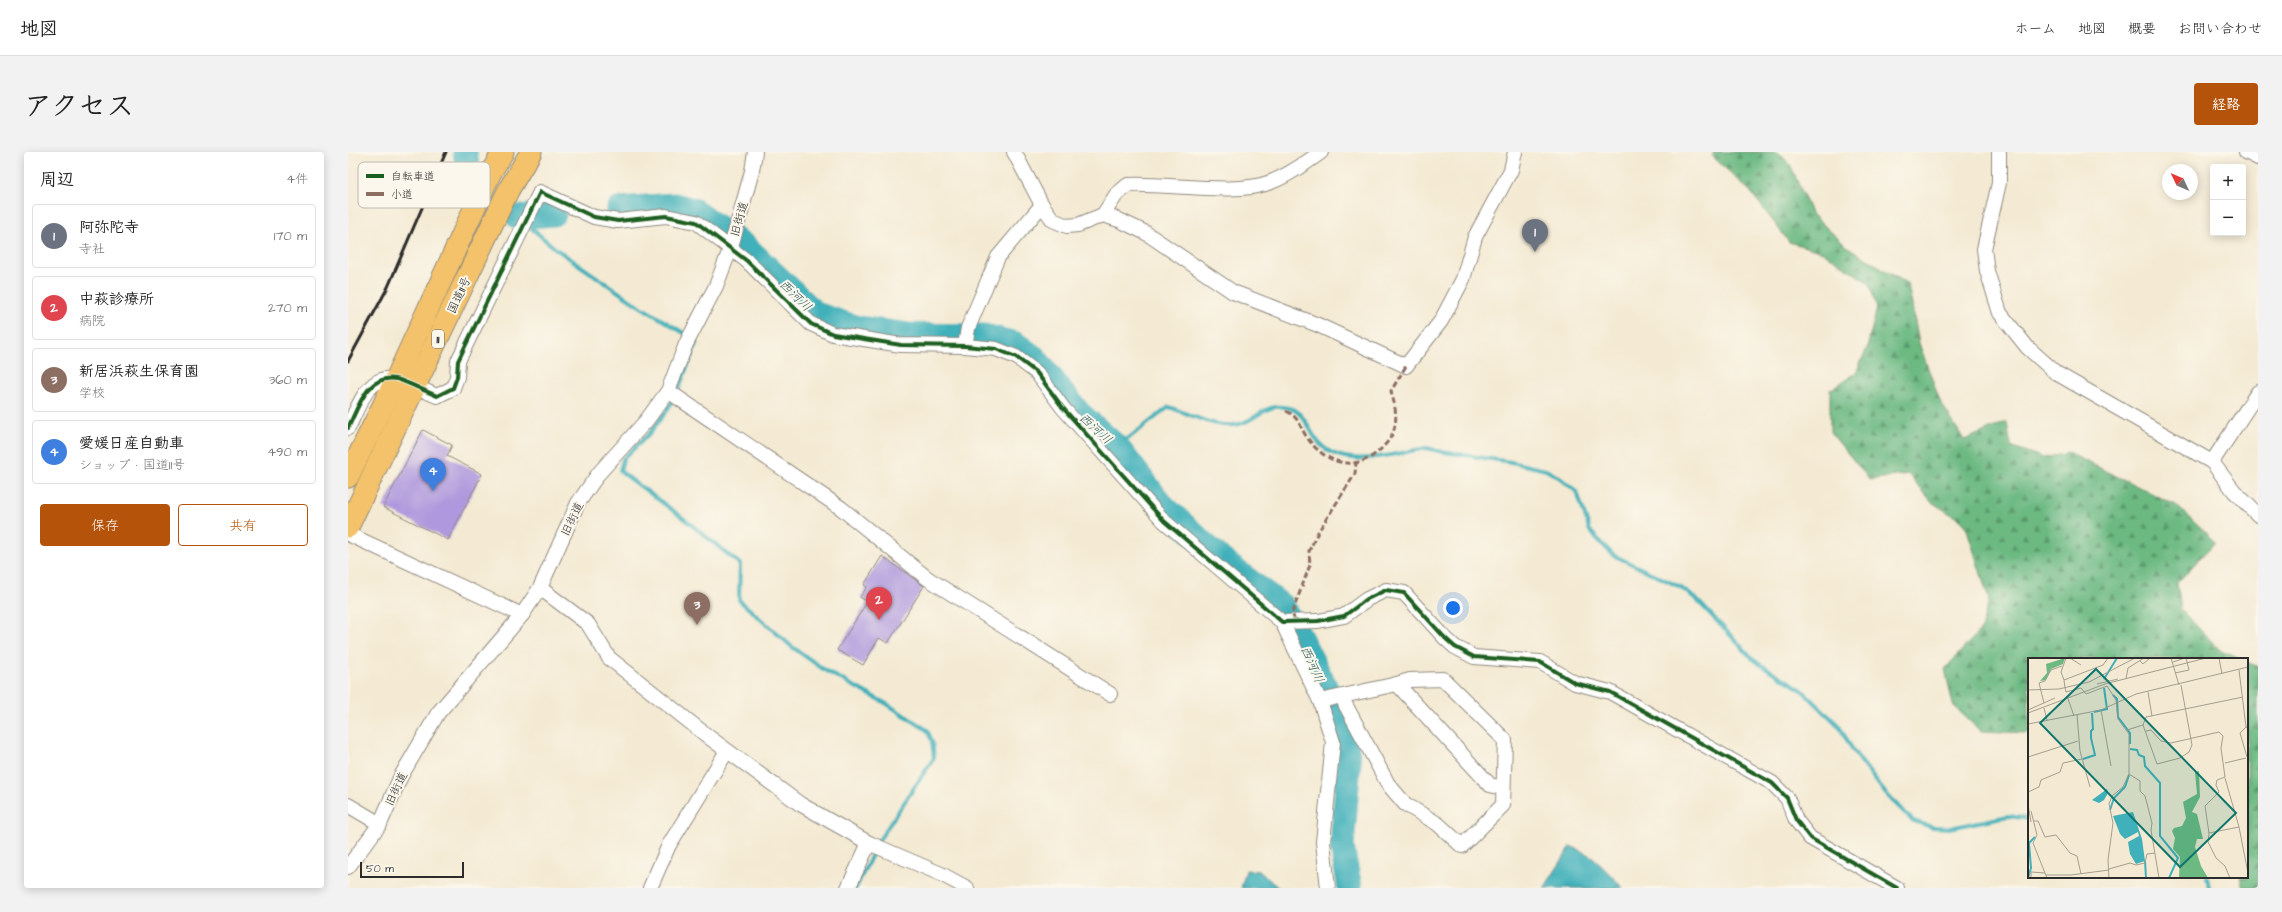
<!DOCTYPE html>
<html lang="ja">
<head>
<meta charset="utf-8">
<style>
	:root { --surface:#fff; --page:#f2f2f2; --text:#222; --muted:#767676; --line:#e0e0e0; --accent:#b45309 }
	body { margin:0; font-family:"Architects Daughter","Klee One",sans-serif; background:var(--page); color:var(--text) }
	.controls { position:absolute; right:12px; top:12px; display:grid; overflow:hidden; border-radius:4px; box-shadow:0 2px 10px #0003 }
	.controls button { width:36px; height:36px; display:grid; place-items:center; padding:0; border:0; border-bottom:1px solid var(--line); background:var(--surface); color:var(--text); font:20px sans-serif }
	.compass { position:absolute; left:1814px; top:12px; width:36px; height:36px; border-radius:50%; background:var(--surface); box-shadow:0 2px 10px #0003; rotate:314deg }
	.scale { position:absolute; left:12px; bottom:10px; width:104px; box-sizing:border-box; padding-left:4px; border:2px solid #2b2b2b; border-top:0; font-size:11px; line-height:14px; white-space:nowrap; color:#2b2b2b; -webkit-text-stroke:3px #fbf7ec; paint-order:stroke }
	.you { position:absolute; left:1105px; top:456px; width:14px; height:14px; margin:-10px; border:3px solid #fff; border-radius:50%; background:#1a73e8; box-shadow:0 0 0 6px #1a73e833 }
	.badge { display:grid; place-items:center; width:26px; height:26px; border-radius:50%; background:var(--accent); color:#fff; font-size:13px; font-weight:700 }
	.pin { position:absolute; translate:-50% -33px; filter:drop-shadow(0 1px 2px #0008) }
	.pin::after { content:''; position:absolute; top:21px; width:14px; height:12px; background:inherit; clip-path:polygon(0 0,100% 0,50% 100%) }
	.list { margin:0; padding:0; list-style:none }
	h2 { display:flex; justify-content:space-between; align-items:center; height:52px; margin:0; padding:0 16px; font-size:17px }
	h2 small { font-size:13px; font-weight:400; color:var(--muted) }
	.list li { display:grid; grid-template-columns:26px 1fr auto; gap:12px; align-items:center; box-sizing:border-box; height:64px; margin:0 8px 8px; padding:0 8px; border:1px solid var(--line); border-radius:4px }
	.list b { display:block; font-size:15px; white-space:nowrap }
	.list p { margin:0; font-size:13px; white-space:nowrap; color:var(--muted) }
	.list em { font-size:13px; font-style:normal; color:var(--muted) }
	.actions { display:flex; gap:8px; padding:12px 16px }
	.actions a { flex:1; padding:9px 0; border:1px solid var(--accent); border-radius:4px; text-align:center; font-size:14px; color:var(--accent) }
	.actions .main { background:var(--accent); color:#fff }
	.map { position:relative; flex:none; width:1910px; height:736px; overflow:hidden; border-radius:4px }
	header { display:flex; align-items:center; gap:24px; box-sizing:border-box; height:56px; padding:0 20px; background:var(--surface); border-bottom:1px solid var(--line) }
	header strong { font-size:19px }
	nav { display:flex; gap:22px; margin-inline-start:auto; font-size:14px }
	.intro { display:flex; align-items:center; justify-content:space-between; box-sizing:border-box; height:96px; padding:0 24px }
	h1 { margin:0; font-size:28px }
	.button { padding:10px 18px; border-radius:4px; background:var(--accent); color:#fff; font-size:14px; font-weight:700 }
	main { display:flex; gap:24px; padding:0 24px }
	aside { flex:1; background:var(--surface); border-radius:4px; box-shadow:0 2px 10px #0003 }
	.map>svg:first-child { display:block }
	.forest { fill:url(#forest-firs); stroke:#4c7256 }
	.water { fill:#40b0ba; stroke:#366e72 }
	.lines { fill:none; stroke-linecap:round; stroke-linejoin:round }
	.stream { stroke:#40b0ba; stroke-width:4 }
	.river { stroke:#40b0ba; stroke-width:25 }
	.building { fill:#af98dd }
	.minor-casing { stroke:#908a7f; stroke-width:16 }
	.highway-casing { stroke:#908a7f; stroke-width:23 }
	.minor { stroke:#fff; stroke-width:14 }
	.highway { stroke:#f3c26a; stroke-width:21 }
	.rail { stroke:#2b2b2b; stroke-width:3 }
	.quiet { stroke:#8d6e63; stroke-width:3; stroke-dasharray:6 3; stroke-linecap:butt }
	.cycleway-casing { stroke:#fbf7ec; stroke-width:6 }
	.cycleway { stroke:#1b5e20; stroke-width:4 }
	.labels { text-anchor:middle; stroke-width:4; stroke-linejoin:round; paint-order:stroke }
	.shield { fill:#fbf7ec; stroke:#696865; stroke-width:1 }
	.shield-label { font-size:11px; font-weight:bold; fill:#2b2b2b }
	.street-label { font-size:12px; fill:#2b2b2b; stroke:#fbf7ec }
	.water-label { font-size:13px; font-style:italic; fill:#336064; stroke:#fbf7ec }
	.inset-river { fill:none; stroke:#40b0ba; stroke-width:2 }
	.inset-road { fill:none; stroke:#a49e90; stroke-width:1 }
	.view { fill:#0f766e; fill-opacity:0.15; stroke:#0f766e; stroke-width:2 }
	.inset-edge { fill:none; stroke:#2b2b2b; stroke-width:2 }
	.key { fill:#fbf7ec; stroke:#bdbab2; stroke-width:1 }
	.key-label { font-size:11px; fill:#2b2b2b }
</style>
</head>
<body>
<header>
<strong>地図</strong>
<nav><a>ホーム</a><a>地図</a><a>概要</a><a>お問い合わせ</a></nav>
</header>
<div class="intro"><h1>アクセス</h1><a class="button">経路</a></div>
<main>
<aside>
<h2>周辺<small>4件</small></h2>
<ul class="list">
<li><span class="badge" style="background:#6b7280">1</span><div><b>阿弥陀寺</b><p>寺社</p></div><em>170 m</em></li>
<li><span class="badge" style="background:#e0444e">2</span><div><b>中萩診療所</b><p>病院</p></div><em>270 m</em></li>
<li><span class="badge" style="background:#8d6e63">3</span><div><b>新居浜萩生保育園</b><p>学校</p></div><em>360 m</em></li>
<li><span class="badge" style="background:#3f7fe0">4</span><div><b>愛媛日産自動車</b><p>ショップ · 国道11号</p></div><em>490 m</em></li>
</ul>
<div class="actions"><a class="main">保存</a><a>共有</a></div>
</aside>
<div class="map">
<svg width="1910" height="736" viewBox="0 0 1910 736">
	<defs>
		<pattern id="forest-firs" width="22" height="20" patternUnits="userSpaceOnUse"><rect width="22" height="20" fill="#6cb982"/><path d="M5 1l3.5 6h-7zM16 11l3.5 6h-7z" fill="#59976b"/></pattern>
	</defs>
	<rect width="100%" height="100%" fill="#fbf7ec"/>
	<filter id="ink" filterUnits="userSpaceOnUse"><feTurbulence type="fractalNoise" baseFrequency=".025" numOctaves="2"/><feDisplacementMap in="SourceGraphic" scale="8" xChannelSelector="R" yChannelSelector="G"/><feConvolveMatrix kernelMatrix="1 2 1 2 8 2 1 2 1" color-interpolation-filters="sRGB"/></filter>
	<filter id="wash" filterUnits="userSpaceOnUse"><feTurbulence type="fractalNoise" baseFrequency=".012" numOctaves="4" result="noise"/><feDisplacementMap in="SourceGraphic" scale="16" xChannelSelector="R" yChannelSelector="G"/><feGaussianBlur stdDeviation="0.9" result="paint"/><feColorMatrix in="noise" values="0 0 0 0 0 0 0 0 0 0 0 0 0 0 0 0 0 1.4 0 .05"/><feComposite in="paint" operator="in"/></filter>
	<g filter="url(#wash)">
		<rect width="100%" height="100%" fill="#f4ead3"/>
		<g class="forest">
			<polygon points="1366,0 1429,0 1442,12 1463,61 1498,94 1560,132 1571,191 1592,249 1616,288 1659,270 1663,294 1695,306 1721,301 1828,353 1867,390 1829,431 1833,458 1873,499 1892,507 1681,507 1681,581 1632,579 1605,553 1597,517 1633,477 1641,448 1617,371 1585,351 1560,322 1522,328 1482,280 1482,238 1508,221 1519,196 1529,156 1521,131 1475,100 1441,90 1402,39 1364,4"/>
			<polygon points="1899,510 1910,515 1910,736 1895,736 1892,725 1899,725"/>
		</g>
		<g class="water">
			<polygon points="1223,694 1245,705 1275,736 1196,736"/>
			<polygon points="898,718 911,719 931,736 893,736"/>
		</g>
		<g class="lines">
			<g class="stream">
				<polyline points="170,65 208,97 285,150 349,189 331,236 319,258 301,282 275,307 272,319 335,366 392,412 391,448 443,494 478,519 539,552 579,578 584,589 586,606 531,688 508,736"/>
				<path d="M769 295 821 255C842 262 870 278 891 272 911 267 917 250 941 256 956 260 960 276 968 287 992 321 1045 301 1079 296L1090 299 1163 310 1198 318 1212 326 1229 340 1242 379 1265 403 1332 435 1348 447 1407 509 1454 538 1491 574 1506 600 1538 642 1565 669 1584 675 1602 676 1660 664 1681 667"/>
				<polyline points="1859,725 1861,736"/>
			</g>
			<g class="river">
				<polyline points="117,0 119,11"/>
				<polyline points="271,57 327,53 345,58 397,94 468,162 510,176 560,183 636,184 668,192 687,206 731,261 769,295 813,352 875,409 934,454 953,487 976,532 996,581 1001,610 994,695 1002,736"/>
				<polyline points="170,65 206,62"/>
			</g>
		</g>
		<g id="blocks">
			<g class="building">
				<polygon points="75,278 104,293 99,304 134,322 100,388 35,355"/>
				<polygon points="534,404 576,434 540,491 531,486 515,513 489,498 519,450 512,445 519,435 516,433"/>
			</g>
		</g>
	</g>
	<g filter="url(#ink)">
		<use href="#blocks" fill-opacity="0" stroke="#908a7f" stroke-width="1"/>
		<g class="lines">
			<defs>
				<g id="minor">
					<polyline points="1651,0 1651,31 1636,97 1639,119 1652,161 1679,195 1708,221 1864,310"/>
					<polyline points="1898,0 1910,6"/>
					<polyline points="694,53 705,68 719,74 730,73 755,63 771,68 798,81 885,140 970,173 1058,214 1093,169 1115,127 1127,85 1163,18 1167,0"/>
					<path d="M755 63 768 43 780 33C821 31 888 44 923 30 941 23 958 11 973 0"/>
					<polyline points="617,194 620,176 650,105 694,53 666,0"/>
					<polyline points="320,239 493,356 579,426 762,542"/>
					<polyline points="1910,240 1864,310 1886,339 1910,363"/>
					<path d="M0 276C10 256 19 222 48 227 55 228 79 240 89 244L105 236 109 225 110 209 192 40 246 65 270 69 318 64 348 70 399 109 463 172 485 182 553 193 617 194 648 197 668 205 689 221 715 256 816 369 934 470 970 469 996 464 1019 447 1038 438 1056 441 1097 486 1107 495 1126 505 1192 510 1227 531 1262 540 1424 631 1439 646 1448 668 1462 686 1549 736"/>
					<polyline points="0,382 174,463"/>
					<polyline points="192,436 240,472 261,506 362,586 452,652 521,691 593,722 619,736"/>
					<polyline points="934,470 972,549 985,590 975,690 980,736"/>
					<polyline points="996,544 997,552 1040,632 1057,652 1090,672 1114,694 1155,653 1157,588 1095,527 1062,528 1049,532"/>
					<polyline points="972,549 1049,532 1142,633 1155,636"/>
					<polyline points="0,653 32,672"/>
					<polyline points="0,715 32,672 53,624 90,561 174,463 192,436 230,351 251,321 298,269 320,239 338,192 368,134 383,95 404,19 407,0"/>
					<polyline points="302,736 321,693 379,599"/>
					<polyline points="500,736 521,691"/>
				</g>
				<g id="highway">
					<polyline points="0,325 48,227 142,22 155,0"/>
					<polyline points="0,375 161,37 183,0"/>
				</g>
			</defs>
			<use href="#minor" class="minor-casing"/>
			<use href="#highway" class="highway-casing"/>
			<use href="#minor" class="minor"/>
			<use href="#highway" class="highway"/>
			<polyline class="rail" points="0,209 40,135 98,0"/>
			<g class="quiet">
				<path d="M938 259C951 265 951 273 958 284 977 313 1010 322 1035 295 1052 278 1049 260 1043 239L1058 214"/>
				<polyline points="947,469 944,461 962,413 961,399 970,380 1007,322 1008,312"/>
			</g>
			<defs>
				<path id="cycleway" d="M0 276C10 256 19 222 48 227 55 228 79 240 89 244L105 236 109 225 110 209 192 40 246 65 270 69 318 64 348 70 399 109 463 172 485 182 553 193 617 194 648 197 668 205 689 221 715 256 816 369 934 470 970 469 996 464 1019 447 1038 438 1056 441 1097 486 1107 495 1126 505 1192 510 1227 531 1262 540 1424 631 1439 646 1448 668 1462 686 1549 736"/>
			</defs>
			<use href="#cycleway" class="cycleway-casing"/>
			<use href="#cycleway" class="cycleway"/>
		</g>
	</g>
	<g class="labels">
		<rect class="shield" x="84" y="178" width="12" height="18" rx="3"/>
		<g class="shield-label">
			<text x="90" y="191">11</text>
		</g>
		<g class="street-label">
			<text transform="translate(391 67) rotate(-74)" y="4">旧街道</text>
			<text transform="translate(111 143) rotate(-65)" y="4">国道11号</text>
			<text transform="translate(224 367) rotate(-64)" y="4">旧街道</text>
			<text transform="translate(48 637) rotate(-65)" y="4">旧街道</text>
		</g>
		<g class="water-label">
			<text transform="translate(448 143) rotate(44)" y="5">西河川</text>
			<text transform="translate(748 276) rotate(42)" y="5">西河川</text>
			<text transform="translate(965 512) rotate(66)" y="5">西河川</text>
		</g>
	</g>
	<g transform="translate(1680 506)">
		<rect width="220" height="220" fill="#f4ead3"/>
		<path d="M37 0 35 6 23 11 18 22 12 23 19 15 18 6ZM171 113 172 139 164 154 169 156 175 181H169L167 189 173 208 180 220H151L152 199 145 191 147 180 144 173 146 170 154 168 158 160 155 144 169 136 167 114Z" fill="#6cb982"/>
		<path d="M79 131 80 135 76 142 71 145 64 142ZM105 154 114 181 117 203 108 206 102 196 100 184 111 178 110 174 97 181 92 176 85 158Z" fill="#40b0ba"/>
		<path class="inset-river" d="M76 21 89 0M85 37 89 41 90 59 102 75V86M66 54 79 51 76 30M102 91 109 92 111 97 116 99 117 108 132 125V178L150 200 141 220M55 101 67 97 63 80V73L65 71 64 55M82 152 86 140 97 129 101 117M117 203 118 220M0 220 3 210 1 185 7 179"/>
		<path class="inset-road" d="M42 0 53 7M80 0 75 7 36 22 37 30 38 34 53 30 58 36 79 28 88 42 90 61 101 76V116L112 123V133L117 138 124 165 123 172 131 220M143 0 151 27M191 0 194 16M112 3 115 6 122 0M145 4 157 0M211 12 218 69 220 70M147 15 161 12 158 0M98 21 100 10 116 0M36 22 33 14 38 0M69 26 90 21M0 32 31 31 61 24 107 0M120 34 124 58M39 38 46 58M16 45 11 25 17 23 23 12 34 8M16 50 19 62M0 52 27 40M73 52 83 108M0 55 77 26 178 0M49 57 52 93 62 129M0 66 73 52 108 36 220 9M115 67 129 106 152 100 161 94 164 87 153 27M218 69 212 75 219 99M99 72 115 67 118 59 215 39M118 73 123 72 133 83 143 85 191 74 195 78 193 90 197 119 189 122 188 127 191 134 177 148 181 175M0 99 50 83M197 105 218 100M197 120 211 169 181 175 180 184 188 200 197 208 202 220M0 134 11 129 13 122 32 114 35 105 54 101M0 146 3 164M3 153 9 177 5 185 19 220M6 163H10L17 179 28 177 42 195 49 198 53 216M211 169 220 215M81 211 102 205 108 207 117 205 119 196 127 195M18 217H43L81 212M3 220V214L17 215M81 220 80 202 85 165 81 146 84 138 95 129 101 116"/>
		<path class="view" d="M68 11 208 155 152 209 12 65Z"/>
		<rect width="220" height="220" class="inset-edge"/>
	</g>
	<rect x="10" y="10" width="132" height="46" rx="6" class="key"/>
	<rect x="18" y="22" width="18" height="4" fill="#1b5e20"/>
	<rect x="18" y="40" width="18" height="4" fill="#8d6e63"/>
	<g class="key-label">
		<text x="43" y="28">自転車道</text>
		<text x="43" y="46">小道</text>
	</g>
</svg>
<div class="controls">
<button>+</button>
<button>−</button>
</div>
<svg class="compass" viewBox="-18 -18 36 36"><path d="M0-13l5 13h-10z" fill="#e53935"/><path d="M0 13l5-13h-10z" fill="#767676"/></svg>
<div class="scale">50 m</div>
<div class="you"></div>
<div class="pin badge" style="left:1187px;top:100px;background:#6b7280">1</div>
<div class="pin badge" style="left:531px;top:468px;background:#e0444e">2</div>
<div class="pin badge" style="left:349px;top:473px;background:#8d6e63">3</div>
<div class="pin badge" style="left:85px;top:339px;background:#3f7fe0">4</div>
</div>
</main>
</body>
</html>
